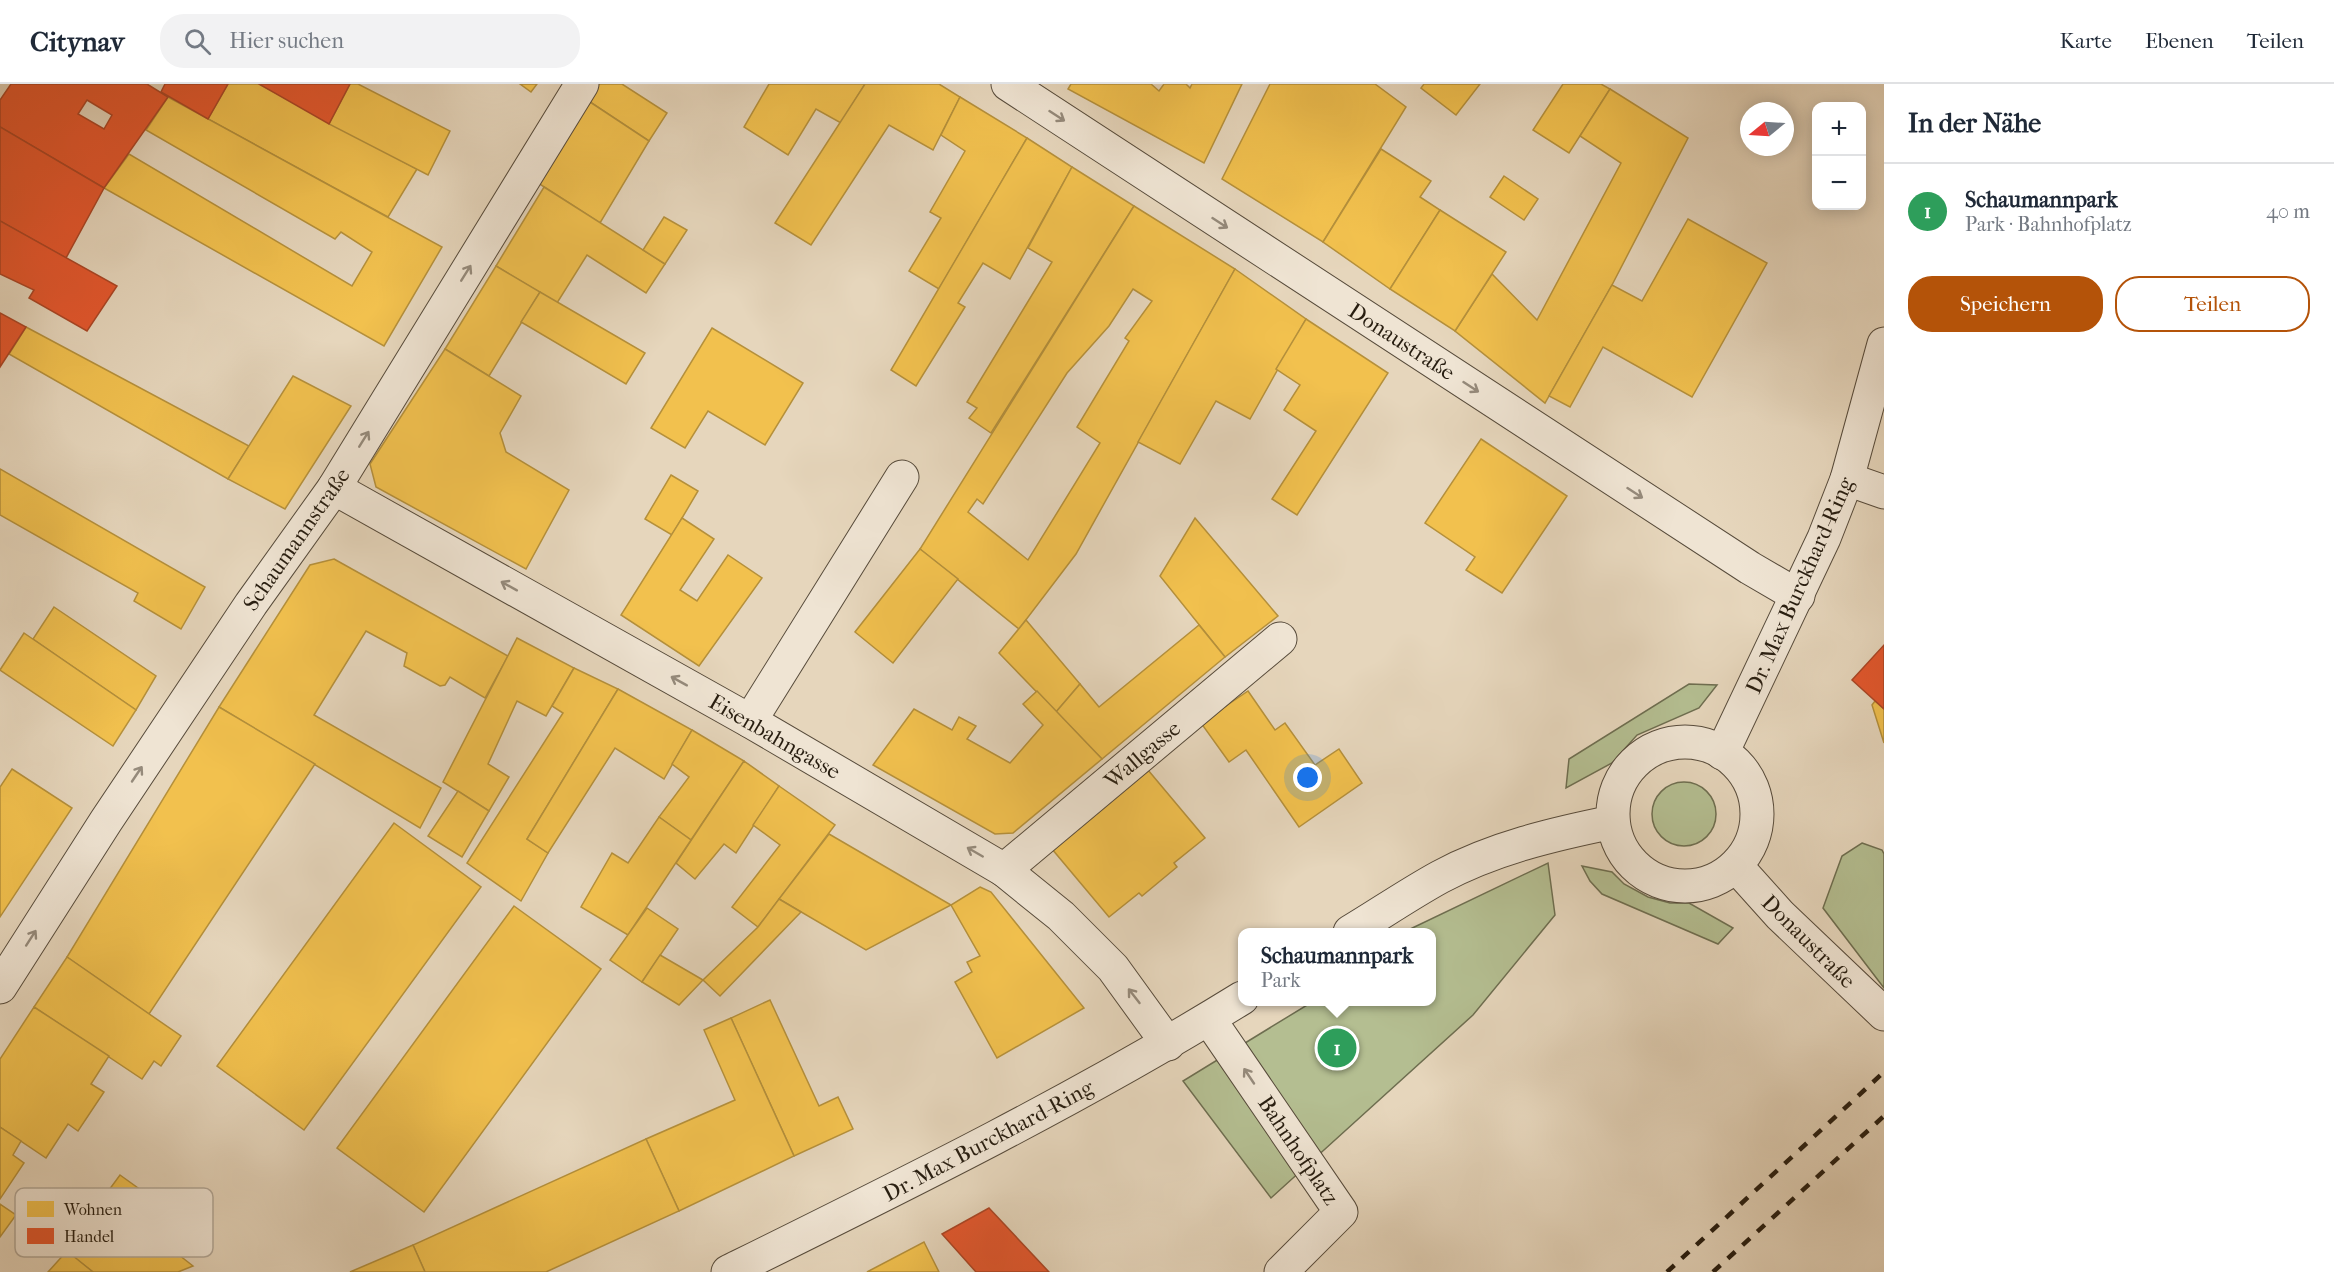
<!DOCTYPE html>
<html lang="de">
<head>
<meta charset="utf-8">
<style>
	:root { --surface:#fff; --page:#f2f2f3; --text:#1f2937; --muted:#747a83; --line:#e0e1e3; --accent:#b45309 }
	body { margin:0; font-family:"IM FELL French Canon",serif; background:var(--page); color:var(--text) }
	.controls { position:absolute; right:18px; top:18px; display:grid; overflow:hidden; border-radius:12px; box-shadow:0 3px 15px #0003 }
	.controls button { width:54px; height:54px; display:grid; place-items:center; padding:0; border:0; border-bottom:2px solid var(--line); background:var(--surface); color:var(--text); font:30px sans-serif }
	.compass { position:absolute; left:1740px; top:18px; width:54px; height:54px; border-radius:50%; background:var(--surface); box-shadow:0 3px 15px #0003; rotate:252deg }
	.you { position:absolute; left:1308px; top:694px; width:21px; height:21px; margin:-15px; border:4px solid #fff; border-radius:50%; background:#1a73e8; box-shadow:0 0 0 9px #1a73e833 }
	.badge { display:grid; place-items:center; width:39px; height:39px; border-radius:50%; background:var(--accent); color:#fff; font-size:20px; font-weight:700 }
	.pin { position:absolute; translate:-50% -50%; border:3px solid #fff; box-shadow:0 2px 6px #0006 }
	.popup { position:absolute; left:1238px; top:844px; width:198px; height:78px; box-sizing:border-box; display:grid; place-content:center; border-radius:12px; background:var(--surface); filter:drop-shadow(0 2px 4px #0005); font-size:20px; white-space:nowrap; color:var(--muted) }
	.popup b { font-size:22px; color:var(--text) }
	.popup::after { content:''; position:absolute; left:50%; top:100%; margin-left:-12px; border:12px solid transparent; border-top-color:var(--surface) }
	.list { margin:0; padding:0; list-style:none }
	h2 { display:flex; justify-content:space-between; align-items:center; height:78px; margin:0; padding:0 24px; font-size:26px }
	h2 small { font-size:20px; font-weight:400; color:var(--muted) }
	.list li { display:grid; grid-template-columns:39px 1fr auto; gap:18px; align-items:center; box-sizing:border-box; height:96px; padding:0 24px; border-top:2px solid var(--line) }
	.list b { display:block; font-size:22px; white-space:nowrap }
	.list p { margin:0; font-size:20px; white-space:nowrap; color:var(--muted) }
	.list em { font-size:20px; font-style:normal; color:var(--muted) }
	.actions { display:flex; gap:12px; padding:18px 24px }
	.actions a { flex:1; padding:14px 0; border:2px solid var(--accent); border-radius:24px; text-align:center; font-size:21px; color:var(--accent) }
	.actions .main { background:var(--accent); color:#fff }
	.icon { flex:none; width:33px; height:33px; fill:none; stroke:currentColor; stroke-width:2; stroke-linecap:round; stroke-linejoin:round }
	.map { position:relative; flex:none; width:1884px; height:1188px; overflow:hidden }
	header { display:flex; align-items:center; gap:36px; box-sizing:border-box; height:84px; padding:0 30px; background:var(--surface); border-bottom:2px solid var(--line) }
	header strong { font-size:28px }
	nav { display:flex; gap:33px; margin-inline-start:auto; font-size:21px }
	.search { width:420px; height:54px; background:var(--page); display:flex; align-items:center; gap:15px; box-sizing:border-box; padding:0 21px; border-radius:24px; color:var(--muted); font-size:22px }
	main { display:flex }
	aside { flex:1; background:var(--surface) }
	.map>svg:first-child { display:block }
	.green { fill:#b4be91; stroke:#6e6e50; stroke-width:1.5 }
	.homes { fill:#f2c14e; stroke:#b5903b; stroke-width:1.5; fill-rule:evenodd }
	.shops { fill:#e4572e; stroke:#ab4625; stroke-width:1.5; fill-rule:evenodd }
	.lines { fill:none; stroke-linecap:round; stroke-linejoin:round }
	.minor-casing { stroke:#574b3b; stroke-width:35 }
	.minor { stroke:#efe4d3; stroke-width:33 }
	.rail { stroke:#271d10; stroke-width:4.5; stroke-dasharray:10 10; stroke-linecap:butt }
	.oneway { stroke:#958a7b }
	.labels { text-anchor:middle; stroke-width:6; stroke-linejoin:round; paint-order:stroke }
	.street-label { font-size:22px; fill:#271d10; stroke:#efe4d3 }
	.key { fill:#efe4d3; stroke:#b3a898; stroke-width:1.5 }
	.key-label { font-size:16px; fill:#271d10 }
</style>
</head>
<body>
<header>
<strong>Citynav</strong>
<div class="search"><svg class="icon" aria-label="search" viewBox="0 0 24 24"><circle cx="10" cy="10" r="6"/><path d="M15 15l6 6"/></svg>Hier suchen</div>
<nav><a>Karte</a><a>Ebenen</a><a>Teilen</a></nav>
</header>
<main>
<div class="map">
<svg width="1884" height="1188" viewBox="0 0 1884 1188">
	<rect width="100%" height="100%" fill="#e6d6bc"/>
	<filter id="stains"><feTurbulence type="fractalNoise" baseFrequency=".00333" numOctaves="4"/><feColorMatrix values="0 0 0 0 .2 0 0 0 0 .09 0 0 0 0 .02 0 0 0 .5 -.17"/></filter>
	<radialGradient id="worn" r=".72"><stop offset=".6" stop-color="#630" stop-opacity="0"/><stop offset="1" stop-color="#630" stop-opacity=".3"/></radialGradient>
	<g class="green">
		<polygon points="1689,600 1717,601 1699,624 1637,651 1612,679 1566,704 1569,675"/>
		<circle cx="1684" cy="730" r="32"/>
		<polygon points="1862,759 1882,766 1884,770 1884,904 1823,824 1842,772"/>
		<polygon points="1548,779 1555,831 1473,931 1271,1114 1183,997 1312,918 1432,918 1432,848 1404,848"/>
		<polygon points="1582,782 1612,788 1624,800 1648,813 1670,819 1689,819 1733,844 1718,860 1602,810 1590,797"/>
	</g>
	<g class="homes">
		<polygon points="228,0 259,0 417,85 388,133 208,35"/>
		<polygon points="350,0 358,0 450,47 428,91 329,40"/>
		<polygon points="520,0 537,0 531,8"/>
		<polygon points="597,0 622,0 667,29 649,57 587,16"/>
		<polygon points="769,0 865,0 841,39 816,25 788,71 744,43"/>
		<polygon points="865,0 939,0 960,13 933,66 889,41 811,161 775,139"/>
		<polygon points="1071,0 1151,0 1159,7 1164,0 1186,0 1190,4 1192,0 1242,0 1204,79 1068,5"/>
		<polygon points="1270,0 1375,0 1406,23 1323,158 1222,95"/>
		<polygon points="1424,0 1480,0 1456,31 1421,4"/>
		<polygon points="1563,0 1601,0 1610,5 1569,69 1533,46"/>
		<polygon points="1610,5 1688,54 1612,201 1545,319 1455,247 1492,190 1537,236 1621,79 1580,52"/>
		<polygon points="168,13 442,163 384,262 104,104 129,70 352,202 372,168 341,148 335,155 146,46"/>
		<polygon points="960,13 1027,54 939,205 909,187 941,134 930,128 965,67 941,51"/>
		<polygon points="587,16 649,57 600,139 538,99"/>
		<polygon points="1027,54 1072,83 1010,195 983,179 958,219 965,223 916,302 891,286"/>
		<polygon points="1381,65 1431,97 1420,113 1440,126 1390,205 1323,158"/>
		<polygon points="1072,83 1134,122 991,349 969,334 977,324 967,318 1052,178 1028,164"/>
		<polygon points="1504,92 1538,115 1524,136 1490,113"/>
		<polygon points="544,103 665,180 646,209 587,171 557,219 496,182"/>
		<path d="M1134 122 1235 185 1076 470 1019 545 920 465ZM1133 205 1152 217 1125 254 1129 257 1077 343 1100 359 1028 476 968 428 977 415 983 420 1067 289 1109 242Z"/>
		<polygon points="1440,126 1506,168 1455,247 1390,205"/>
		<polygon points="664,133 687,146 665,180 643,166"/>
		<polygon points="1688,135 1767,179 1692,313 1603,263 1570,323 1549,312 1612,201 1642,217"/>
		<polygon points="496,182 540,208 489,292 445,265"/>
		<polygon points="1235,185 1306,235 1250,335 1216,317 1180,380 1138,358"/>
		<polygon points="540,208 645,269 626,300 521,238"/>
		<polygon points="1306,235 1388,289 1297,431 1272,415 1316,347 1284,326 1300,301 1276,285"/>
		<polygon points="26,243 249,362 228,395 9,270"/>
		<polygon points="712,244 803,299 765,361 708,327 685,364 651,344"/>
		<polygon points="445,265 521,312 500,349 506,368 569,406 526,485 376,403 370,380"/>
		<polygon points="293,292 351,322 285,425 228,395"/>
		<polygon points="1481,355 1567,412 1502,509 1466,486 1475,473 1425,439"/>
		<polygon points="0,385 205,503 181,545 134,517 138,509 0,431"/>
		<polygon points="671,391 698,407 672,451 645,435"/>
		<polygon points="682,434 714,455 680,506 697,517 728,471 762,494 699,582 621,531"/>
		<polygon points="1195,434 1278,532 1225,573 1160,492"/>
		<polygon points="920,465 958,495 893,579 855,548"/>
		<polygon points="334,475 508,572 485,614 450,593 445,601 440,602 404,582 407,569 366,547 314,631 441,704 420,744 219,623 310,481"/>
		<polygon points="54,523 156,592 136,626 33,555"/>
		<polygon points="1026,536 1080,600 1056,628 999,569"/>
		<polygon points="1199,541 1225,573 1102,675 1056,628 1080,600 1099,623"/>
		<polygon points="24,549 136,626 113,662 0,586"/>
		<polygon points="517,554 574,584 546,632 517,617 488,680 509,693 489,727 443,698"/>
		<polygon points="574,584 618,605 527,755 548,769 521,817 467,779 563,629 552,622"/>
		<polygon points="618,605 692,646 664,695 615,664 548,769 527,755"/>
		<polygon points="1037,607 1102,675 1013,749 995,750 873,681 914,625 952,646 959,633 976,642 967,655 1010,679 1043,641 1023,620"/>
		<polygon points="1248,607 1275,646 1285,639 1315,681 1339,665 1362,699 1299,743 1246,666 1229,678 1201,639"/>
		<polygon points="1875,617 1884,625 1884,659 1872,621"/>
		<polygon points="219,623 315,680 149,930 67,873"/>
		<polygon points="692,646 744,677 691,756 659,733 689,693 672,680"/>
		<polygon points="744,677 779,702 736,769 724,760 695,795 676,779"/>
		<polygon points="12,685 72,724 0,833 0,703"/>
		<polygon points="1148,686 1205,754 1174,779 1177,783 1142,812 1139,809 1109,833 1052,765"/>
		<polygon points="779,702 835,741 758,843 732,823 780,761 753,741"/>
		<polygon points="458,707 489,727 462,773 428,752"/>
		<polygon points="659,733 691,756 628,851 581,823 612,769 628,779"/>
		<polygon points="394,739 481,803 304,1046 217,982"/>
		<polygon points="829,750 951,821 866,866 779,815"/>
		<polygon points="980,803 991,808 1084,924 997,974 955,898 972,888 967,878 980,872 951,821"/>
		<polygon points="779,815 801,828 720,912 703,896 758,843"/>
		<polygon points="514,822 601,885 424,1128 337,1064"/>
		<polygon points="647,824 678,845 642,898 610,876"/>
		<polygon points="660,871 703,896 679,921 642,898"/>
		<polygon points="67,873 181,952 161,982 154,977 142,995 34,923"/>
		<polygon points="770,916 819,1022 838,1013 853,1045 794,1072 731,934"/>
		<polygon points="34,923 109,972 91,1000 104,1008 78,1047 68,1040 46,1074 0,1043 0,975"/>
		<polygon points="731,934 794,1072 679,1127 646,1055 735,1016 704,946"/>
		<polygon points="0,1043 21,1057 13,1071 24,1079 0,1115"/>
		<polygon points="646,1055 679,1127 546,1188 425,1188 413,1161"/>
		<polygon points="120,1091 177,1132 160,1156 103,1114"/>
		<polygon points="68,1117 133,1160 156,1153 193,1182 178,1188 93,1188 45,1151"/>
		<polygon points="0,1120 16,1131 0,1153"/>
		<polygon points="924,1158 939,1188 867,1188"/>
		<polygon points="413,1161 425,1188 350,1188"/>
		<polygon points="67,1167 93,1188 48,1188"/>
	</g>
	<g class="shops">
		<path d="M11 0H147L168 13 104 104 0 43V16ZM87 16 112 31 104 45 78 30Z"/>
		<polygon points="165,0 228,0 208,35 161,8"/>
		<polygon points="259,0 350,0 329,40"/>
		<polygon points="0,43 104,104 66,174 0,137"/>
		<polygon points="0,137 117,202 87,247 29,214 34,206 0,190"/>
		<polygon points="0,229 26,243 0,283"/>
		<polygon points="1884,561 1884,625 1852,596"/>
		<polygon points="989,1124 1049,1188 976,1188 942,1150"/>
	</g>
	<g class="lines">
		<defs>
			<g id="minor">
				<polyline points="1008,0 1750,484 1798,512"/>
				<polyline points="1847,395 1884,408"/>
				<polyline points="334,404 750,637 1004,786 1061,832 1113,884 1168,960"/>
				<polyline points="750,637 902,393"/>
				<circle cx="1685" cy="730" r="72"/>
				<polyline points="1722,669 1824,454 1847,395 1884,260"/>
				<polyline points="1736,782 1780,831 1884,930"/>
				<polyline points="1004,786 1280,555"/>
				<path d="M1350 848C1380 830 1409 810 1440 793 1494 764 1554 750 1613 738"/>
				<polyline points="0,903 106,737 251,520 334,404 582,0"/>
				<polyline points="1209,935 1341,1128 1281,1188"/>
				<path d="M728 1188C902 1102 1077 1016 1242 914"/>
			</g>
		</defs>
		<use href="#minor" class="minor-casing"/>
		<use href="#minor" class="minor"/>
		<g class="rail">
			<polyline points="1667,1188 1884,988"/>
			<polyline points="1713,1188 1884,1032"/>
		</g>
	</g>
	<defs><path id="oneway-shaft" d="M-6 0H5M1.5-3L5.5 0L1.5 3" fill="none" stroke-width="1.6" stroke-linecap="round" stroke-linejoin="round" transform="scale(1.5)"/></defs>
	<g class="oneway">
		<use href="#oneway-shaft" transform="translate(1057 32) rotate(33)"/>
		<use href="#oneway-shaft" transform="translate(1220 139) rotate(33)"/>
		<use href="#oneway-shaft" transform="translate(466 189) rotate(-58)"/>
		<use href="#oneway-shaft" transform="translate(1471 303) rotate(33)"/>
		<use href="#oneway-shaft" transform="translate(364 355) rotate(-58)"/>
		<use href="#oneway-shaft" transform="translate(1635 409) rotate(33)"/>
		<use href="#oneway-shaft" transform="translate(509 502) rotate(-151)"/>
		<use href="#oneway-shaft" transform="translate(679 597) rotate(-151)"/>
		<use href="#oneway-shaft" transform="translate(137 690) rotate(-56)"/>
		<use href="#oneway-shaft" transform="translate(975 768) rotate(-150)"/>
		<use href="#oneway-shaft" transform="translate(31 854) rotate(-57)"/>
		<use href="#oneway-shaft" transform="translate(1134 912) rotate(-128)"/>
		<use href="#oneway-shaft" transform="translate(1249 992) rotate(-124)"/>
	</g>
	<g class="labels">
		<g class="street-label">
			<text transform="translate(1402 257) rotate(33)" y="8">Donaustraße</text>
			<text transform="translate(296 455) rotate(-55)" y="8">Schaumannstraße</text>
			<text transform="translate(1799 501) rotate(-66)" y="8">Dr. Max Burckhard-Ring</text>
			<text transform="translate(775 652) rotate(30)" y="8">Eisenbahngasse</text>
			<text transform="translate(1142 670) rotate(-40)" y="8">Wallgasse</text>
			<text transform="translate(1809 857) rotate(45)" y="8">Donaustraße</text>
			<text transform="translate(988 1056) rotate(-28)" y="8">Dr. Max Burckhard-Ring</text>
			<text transform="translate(1299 1066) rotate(56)" y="8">Bahnhofplatz</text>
		</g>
	</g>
	<rect x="15" y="1104" width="198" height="69" rx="9" class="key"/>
	<rect x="27" y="1117" width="27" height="16" fill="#f2c14e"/>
	<rect x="27" y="1144" width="27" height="16" fill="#e4572e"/>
	<g class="key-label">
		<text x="64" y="1131">Wohnen</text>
		<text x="64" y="1158">Handel</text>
	</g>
	<rect width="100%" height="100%" filter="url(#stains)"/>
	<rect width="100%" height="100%" fill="url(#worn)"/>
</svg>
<div class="controls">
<button>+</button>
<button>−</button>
</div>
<svg class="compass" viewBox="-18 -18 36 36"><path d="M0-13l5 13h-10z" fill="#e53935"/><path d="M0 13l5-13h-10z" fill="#747a83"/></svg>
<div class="you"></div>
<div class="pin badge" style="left:1337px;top:964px;background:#2e9e5b">1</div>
<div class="popup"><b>Schaumannpark</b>Park</div>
</div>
<aside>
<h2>In der Nähe<small></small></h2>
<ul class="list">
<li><span class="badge" style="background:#2e9e5b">1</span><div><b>Schaumannpark</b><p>Park · Bahnhofplatz</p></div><em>40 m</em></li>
</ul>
<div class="actions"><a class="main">Speichern</a><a>Teilen</a></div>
</aside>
</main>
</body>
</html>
